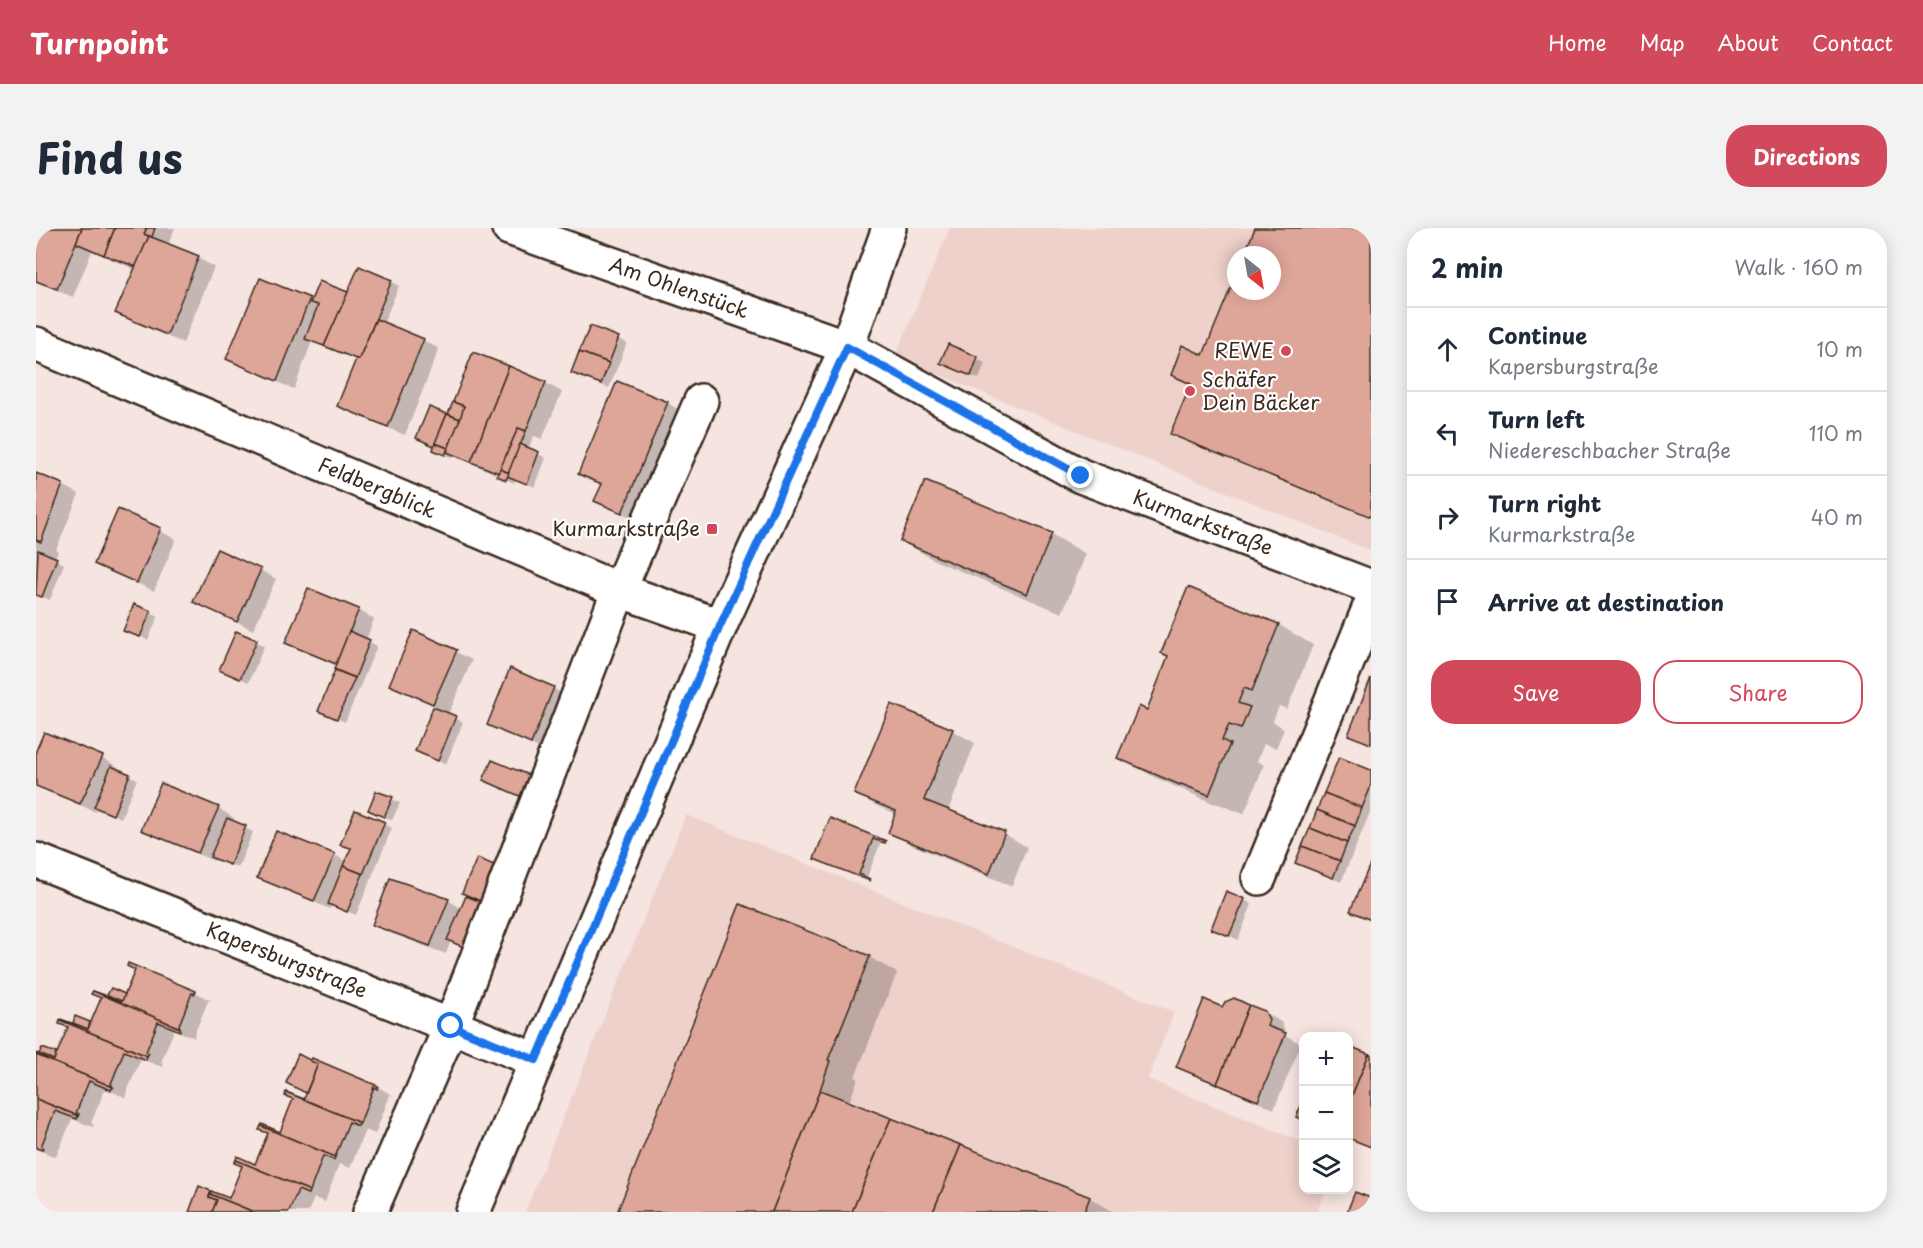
<!DOCTYPE html>
<html lang="en">
<head>
<meta charset="utf-8">
<style>
	:root { --surface:#fff; --page:#f2f2f3; --text:#1f2937; --muted:#747a83; --line:#e0e1e3; --accent:#d1495b }
	body { margin:0; font-family:"Playpen Sans",sans-serif; background:var(--page); color:var(--text) }
	.controls { position:absolute; right:18px; bottom:18px; display:grid; overflow:hidden; border-radius:12px; box-shadow:0 3px 15px #0003 }
	.controls button { width:54px; height:54px; display:grid; place-items:center; padding:0; border:0; border-bottom:2px solid var(--line); background:var(--surface); color:var(--text); font:30px sans-serif }
	.compass { position:absolute; left:1191px; top:18px; width:54px; height:54px; border-radius:50%; background:var(--surface); box-shadow:0 3px 15px #0003; rotate:149deg }
	.stop { position:absolute; width:18px; height:18px; margin:-14px; border:4px solid #1a73e8; border-radius:50%; background:#fff }
	.stop.end { background:#1a73e8; border-color:#fff; box-shadow:0 2px 6px #0008 }
	.list { margin:0; padding:0; list-style:none }
	h2 { display:flex; justify-content:space-between; align-items:center; height:78px; margin:0; padding:0 24px; font-size:26px }
	h2 small { font-size:20px; font-weight:400; color:var(--muted) }
	.list li { display:grid; grid-template-columns:39px 1fr auto; gap:18px; align-items:center; box-sizing:border-box; height:84px; padding:0 24px; border-top:2px solid var(--line) }
	.list b { display:block; font-size:22px; white-space:nowrap }
	.list p { margin:0; font-size:20px; white-space:nowrap; color:var(--muted) }
	.list em { font-size:20px; font-style:normal; color:var(--muted) }
	.actions { display:flex; gap:12px; padding:18px 24px }
	.actions a { flex:1; padding:14px 0; border:2px solid var(--accent); border-radius:24px; text-align:center; font-size:21px; color:var(--accent) }
	.actions .main { background:var(--accent); color:#fff }
	.icon { flex:none; width:33px; height:33px; fill:none; stroke:currentColor; stroke-width:2; stroke-linecap:round; stroke-linejoin:round }
	.map { position:relative; flex:none; width:1335px; height:984px; overflow:hidden; border-radius:24px }
	header { display:flex; align-items:center; gap:36px; box-sizing:border-box; height:84px; padding:0 30px; background:var(--accent); color:#fff }
	header strong { font-size:28px }
	nav { display:flex; gap:33px; margin-inline-start:auto; font-size:21px }
	.intro { display:flex; align-items:center; justify-content:space-between; box-sizing:border-box; height:144px; padding:0 36px }
	h1 { margin:0; font-size:42px }
	.button { padding:15px 27px; border-radius:24px; background:var(--accent); color:#fff; font-size:21px; font-weight:700 }
	main { display:flex; gap:36px; padding:0 36px }
	aside { flex:1; background:var(--surface); border-radius:24px; box-shadow:0 3px 15px #0003 }
	.map>svg:first-child { display:block }
	.built { fill:#eed1cb; fill-rule:evenodd }
	.shadow { fill:#0003 }
	.building { fill:#dea599; stroke:#3b2a1e; stroke-width:1.5 }
	.lines { fill:none; stroke-linecap:round; stroke-linejoin:round }
	.minor-casing { stroke:#3b2a1e; stroke-width:38 }
	.minor { stroke:#fff; stroke-width:33 }
	.route { stroke:#1a73e8; stroke-width:8 }
	.poi-dot { fill:#d1495b; stroke:#fff; stroke-width:2 }
	.labels { text-anchor:middle; stroke-width:4.5; stroke-linejoin:round; paint-order:stroke }
	.street-label { font-size:20px; fill:#3b2a1e; stroke:#fff }
	.poi-label { font-size:20px; fill:#3b2a1e; stroke:#fff; text-anchor:end }
</style>
</head>
<body>
<header>
<strong>Turnpoint</strong>
<nav><a>Home</a><a>Map</a><a>About</a><a>Contact</a></nav>
</header>
<div class="intro"><h1>Find us</h1><a class="button">Directions</a></div>
<main>
<div class="map">
<svg width="1335" height="984" viewBox="0 0 1335 984">
	<rect width="100%" height="100%" fill="#f5e4e0"/>
	<filter id="ink" filterUnits="userSpaceOnUse"><feTurbulence type="fractalNoise" baseFrequency=".0167" numOctaves="2"/><feDisplacementMap in="SourceGraphic" scale="12" xChannelSelector="R" yChannelSelector="G"/><feConvolveMatrix kernelMatrix="1 2 1 2 8 2 1 2 1" color-interpolation-filters="sRGB"/></filter>
	<g filter="url(#ink)">
		<g class="built">
			<path d="M914 0H1335V323L859 129ZM1200 27H1236V63H1200Z"/>
			<polygon points="650,587 1138,784 1112,851 1267,914 1268,962 1290,962 1281,984 489,984"/>
		</g>
		<g class="shadow">
			<polygon points="0,0 139,0 132,17 162,30 178,39 147,115 97,94 81,85 100,42 56,23 37,69 0,54"/>
			<polygon points="1221,0 1335,0 1335,289 1136,206 1200,51 1200,63 1236,63 1236,27 1210,27"/>
			<polygon points="355,53 363,58 347,96 387,112 403,121 369,207 319,186 303,177 321,132 276,113 258,161 208,140 192,131 273,72 276,73 313,66"/>
			<polygon points="555,100 591,115 573,160 544,148"/>
			<polygon points="913,118 949,135 943,151 914,139"/>
			<polygon points="438,126 510,155 526,164 506,211 498,208 492,221 510,230 499,259 480,251 478,255 419,227 418,230 406,226 399,221 400,218 381,210 413,188"/>
			<polygon points="631,175 647,184 602,293 560,272 567,258 544,246"/>
			<polygon points="0,247 27,257 43,266 20,322 22,323 19,331 28,336 14,372 0,366"/>
			<polygon points="83,283 140,311 118,363 60,336"/>
			<polygon points="1015,306 1050,326 1026,385 900,333 865,313"/>
			<polygon points="224,342 240,351 217,402 159,373"/>
			<polygon points="1153,361 1243,397 1277,417 1251,481 1243,478 1237,493 1248,501 1240,520 1228,516 1221,533 1228,537 1208,586 1180,575 1179,576 1118,549 1083,529 1112,484 1134,428"/>
			<polygon points="322,382 338,391 330,412 341,418 309,494 284,483 301,438 267,423 251,414"/>
			<polygon points="114,384 122,389 112,412 89,402"/>
			<polygon points="378,404 436,432 412,487 427,494 410,536 381,523 399,478 355,457"/>
			<polygon points="220,413 228,418 213,454 193,446"/>
			<polygon points="475,442 517,460 533,470 511,523 468,506 452,496"/>
			<polygon points="1335,454 1335,518 1314,506"/>
			<polygon points="916,502 939,515 912,583 968,606 991,619 976,658 876,617 854,604 861,586 843,579 820,566"/>
			<polygon points="0,527 66,530 82,539 81,542 101,551 85,590 62,579 60,584 0,558"/>
			<polygon points="1335,544 1335,582 1305,654 1261,635"/>
			<polygon points="356,571 364,575 356,592 342,586"/>
			<polygon points="182,580 198,590 196,594 217,604 202,640 180,630 178,633 123,610 107,601"/>
			<polygon points="795,592 858,619 845,614 830,652 787,634"/>
			<polygon points="348,596 356,600 320,687 296,677 294,681 239,658 223,649 241,605 299,627 310,634 316,621 306,616"/>
			<polygon points="472,646 415,712 410,726 354,705 338,696 412,672 426,681 432,667"/>
			<polygon points="1208,672 1216,676 1202,712 1177,700"/>
			<polygon points="833,729 861,745 819,849 822,850 813,875 1054,970 1078,984 588,984"/>
			<polygon points="93,737 159,764 175,773 172,773 158,807 159,810 138,802 125,834 128,835 126,839 105,831 90,866 91,870 69,861 55,895 58,897 57,899 36,891 20,929 0,921 0,826 4,828 7,822 21,828 33,800 25,795 44,800 40,790 55,797 66,771 57,766 82,772 73,767 90,768 101,742"/>
			<polygon points="1187,781 1229,785 1245,794 1249,802 1247,806 1265,816 1238,881 1157,847 1141,838"/>
			<polygon points="1312,823 1335,828 1335,920 1312,911"/>
			<polygon points="276,832 342,859 358,868 354,867 339,906 329,902 314,940 303,936 289,974 278,970 272,984 155,984 194,972 245,906 258,872 250,867 269,873 272,865 252,854"/>
		</g>
		<g class="building">
			<polygon points="0,0 46,0 21,61 0,53"/>
			<polygon points="46,0 79,0 68,27 40,15"/>
			<polygon points="79,0 111,0 108,6 113,8 101,39 68,27"/>
			<polygon points="111,0 119,0 116,9 108,6"/>
			<polygon points="1219,0 1335,0 1335,289 1134,206 1155,156 1135,147 1146,117 1167,127 1200,47 1200,63 1236,63 1236,27 1208,27"/>
			<polygon points="113,8 163,28 131,107 79,85"/>
			<polygon points="323,38 356,52 323,131 320,131 288,118"/>
			<polygon points="224,50 274,70 241,153 190,131"/>
			<polygon points="283,53 312,64 288,118 269,111 282,77 274,75"/>
			<polygon points="340,91 388,111 352,199 301,178 320,131 323,131"/>
			<polygon points="554,98 583,109 573,135 543,124"/>
			<polygon points="912,116 942,129 935,148 904,135"/>
			<polygon points="437,124 473,138 435,234 411,224 428,178 417,174"/>
			<polygon points="543,124 573,135 565,156 535,145"/>
			<polygon points="473,138 510,154 490,203 482,200 463,245 435,234"/>
			<polygon points="581,153 632,174 586,285 558,273 566,256 542,246"/>
			<polygon points="417,174 428,178 424,191 412,186"/>
			<polygon points="393,179 411,186 398,218 380,210"/>
			<polygon points="411,186 424,191 412,220 399,215"/>
			<polygon points="482,200 490,203 473,245 464,241"/>
			<polygon points="399,215 412,220 409,227 397,222"/>
			<polygon points="484,216 503,224 491,256 471,248"/>
			<polygon points="464,241 473,245 470,252 461,248"/>
			<polygon points="0,245 27,256 5,314 0,312"/>
			<polygon points="889,253 1016,305 991,366 864,313"/>
			<polygon points="82,281 125,300 101,355 58,336"/>
			<polygon points="181,321 225,341 201,394 157,374"/>
			<polygon points="2,322 21,330 6,369 0,367"/>
			<polygon points="1152,359 1243,396 1216,463 1208,460 1202,475 1214,479 1205,501 1193,497 1186,512 1194,516 1173,567 1145,556 1144,557 1081,530 1103,478 1111,482 1132,428 1125,425"/>
			<polygon points="272,360 323,381 300,436 249,415"/>
			<polygon points="98,376 115,383 104,409 87,403"/>
			<polygon points="377,402 421,422 397,476 353,457"/>
			<polygon points="200,403 221,412 204,451 183,442"/>
			<polygon points="313,403 334,412 319,450 298,441"/>
			<polygon points="474,440 518,459 495,516 451,497"/>
			<polygon points="299,442 319,450 301,491 282,483"/>
			<polygon points="1335,450 1335,516 1312,507"/>
			<polygon points="855,476 917,501 888,572 969,604 953,646 852,605 860,583 818,566"/>
			<polygon points="397,479 420,488 402,533 379,523"/>
			<polygon points="8,504 67,528 44,576 0,558 0,523"/>
			<polygon points="1303,529 1335,542 1335,558 1326,580 1288,565"/>
			<polygon points="456,532 495,548 486,569 447,552"/>
			<polygon points="75,538 94,546 77,587 58,579"/>
			<polygon points="125,555 183,579 162,625 105,602"/>
			<polygon points="340,563 357,569 348,589 332,582"/>
			<polygon points="1288,565 1326,580 1319,598 1281,582"/>
			<polygon points="319,582 349,594 327,646 307,638 315,620 304,617"/>
			<polygon points="1281,582 1319,598 1311,615 1274,600"/>
			<polygon points="191,590 210,598 194,637 174,629"/>
			<polygon points="794,590 850,613 849,615 837,611 823,646 834,651 834,653 778,631"/>
			<polygon points="1274,600 1311,615 1304,633 1266,618"/>
			<polygon points="240,603 299,626 278,673 221,650"/>
			<polygon points="1266,618 1304,633 1297,650 1259,635"/>
			<polygon points="441,630 465,640 451,676 426,665"/>
			<polygon points="1335,634 1335,692 1314,683"/>
			<polygon points="307,638 327,646 311,684 292,676"/>
			<polygon points="354,650 413,671 394,718 336,697"/>
			<polygon points="1190,663 1209,671 1193,708 1175,701"/>
			<polygon points="430,668 451,676 432,721 411,712"/>
			<polygon points="704,676 834,728 792,832 794,833 784,862 736,984 587,984 582,982"/>
			<polygon points="92,735 160,763 158,766 156,765 143,797 144,800 57,763 86,773 99,742 91,738"/>
			<polygon points="75,760 89,766 86,773 71,767"/>
			<polygon points="57,763 144,800 144,803 122,794 110,824 113,825 111,828 24,792 25,791 52,801 65,770 55,766"/>
			<polygon points="1198,770 1213,777 1181,856 1140,839 1168,771 1186,779 1189,774"/>
			<polygon points="1213,777 1229,783 1233,792 1231,798 1250,805 1222,873 1181,856"/>
			<polygon points="39,788 54,794 52,801 37,795"/>
			<polygon points="24,792 111,828 110,832 88,823 75,856 77,859 0,827 0,825 18,832 32,799 23,796"/>
			<polygon points="6,820 20,825 18,832 3,826"/>
			<polygon points="1318,820 1333,826 1312,877 1312,822"/>
			<polygon points="262,826 282,836 270,865 250,855"/>
			<polygon points="1333,826 1335,827 1335,919 1312,910 1312,877"/>
			<polygon points="0,827 77,859 75,862 53,853 40,885 43,886 42,888 0,871"/>
			<polygon points="276,830 342,858 341,861 338,859 324,895 250,864 268,871 282,836 274,833"/>
			<polygon points="784,862 855,890 816,984 736,984"/>
			<polygon points="250,864 324,895 322,898 313,894 299,929 225,898 226,896 244,904 257,871 249,868"/>
			<polygon points="0,871 42,888 41,891 19,883 5,919 7,920 6,922 0,920"/>
			<polygon points="1268,871 1268,892 1260,889"/>
			<polygon points="855,890 925,917 897,984 816,984"/>
			<polygon points="225,898 299,929 298,932 287,928 274,963 200,932 201,928 219,936 232,905 223,902"/>
			<polygon points="925,917 1054,969 1048,984 897,984"/>
			<polygon points="200,932 274,963 272,966 262,962 253,984 218,984 174,966 175,963 193,970 206,938 198,935"/>
			<polygon points="163,958 175,963 173,969 181,972 176,984 153,984"/>
			<polygon points="1319,964 1335,970 1335,984 1311,984"/>
			<polygon points="174,966 218,984 176,984 181,972 173,969"/>
		</g>
		<g class="lines">
			<defs>
				<g id="minor">
					<path id="s1" d="M473 0 811 119 1045 248 1335 359"/>
					<path id="s2" d="M0 116 583 362 684 398"/>
					<path id="s3" d="M0 632 500 832"/>
					<polyline points="1223,650 1335,376"/>
					<polyline points="334,984 415,798 583,362 665,173"/>
					<polyline points="437,984 684,398 811,119 853,0"/>
				</g>
			</defs>
			<use href="#minor" class="minor-casing"/>
			<use href="#minor" class="minor"/>
		</g>
	</g>
	<g class="lines" filter="url(#ink)">
		<polyline class="route" points="415,798 500,832 684,398 811,119 1045,248"/>
	</g>
	<g class="poi-dot">
		<circle cx="1250" cy="123" r="6"/>
		<circle cx="1154" cy="163" r="6"/>
		<rect x="670" y="295" width="12" height="12" rx="3"/>
	</g>
	<g class="labels">
		<g class="street-label">
			<text dy="7" stroke="none"><textPath href="#s1" startOffset="180">Am Ohlenstück</textPath></text>
			<text dy="7" stroke="none"><textPath href="#s2" startOffset="370">Feldbergblick</textPath></text>
			<text dy="7" stroke="none"><textPath href="#s1" startOffset="756">Kurmarkstraße</textPath></text>
			<text dy="7" stroke="none"><textPath href="#s3" startOffset="270">Kapersburgstraße</textPath></text>
		</g>
		<g class="poi-label">
			<text x="1238" y="130">REWE</text>
			<text x="1166" y="159" text-anchor="start">Schäfer<tspan x="1166" dy="23">Dein Bäcker</tspan></text>
			<text x="664" y="308">Kurmarkstraße</text>
		</g>
	</g>
</svg>
<div class="controls">
<button>+</button>
<button>−</button>
<button><svg class="icon" aria-label="layers" viewBox="0 0 24 24"><path d="M12 4l9 5-9 5-9-5zM3 14l9 5 9-5"/></svg></button>
</div>
<svg class="compass" viewBox="-18 -18 36 36"><path d="M0-13l5 13h-10z" fill="#e53935"/><path d="M0 13l5-13h-10z" fill="#747a83"/></svg>
<div class="stop" style="left:415px;top:798px"></div>
<div class="stop end" style="left:1045px;top:248px"></div>
</div>
<aside>
<h2>2 min<small>Walk · 160 m</small></h2>
<ul class="list">
<li><svg class="icon" aria-label="ahead" viewBox="0 0 24 24"><path d="M12 20V5M6 11l6-6 6 6"/></svg><div><b>Continue</b><p>Kapersburgstraße</p></div><em>10 m</em></li>
<li><svg class="icon" aria-label="left" viewBox="0 0 24 24"><path d="M17 20v-9H6M10 6l-5 5 5 5"/></svg><div><b>Turn left</b><p>Niedereschbacher Straße</p></div><em>110 m</em></li>
<li><svg class="icon" aria-label="right" viewBox="0 0 24 24"><path d="M7 20v-9h11M14 6l5 5-5 5"/></svg><div><b>Turn right</b><p>Kurmarkstraße</p></div><em>40 m</em></li>
<li><svg class="icon" aria-label="arrive" viewBox="0 0 24 24"><path d="M6 21V4h12l-3 4 3 4H6"/></svg><div><b>Arrive at destination</b></div></li>
</ul>
<div class="actions"><a class="main">Save</a><a>Share</a></div>
</aside>
</main>
</body>
</html>
